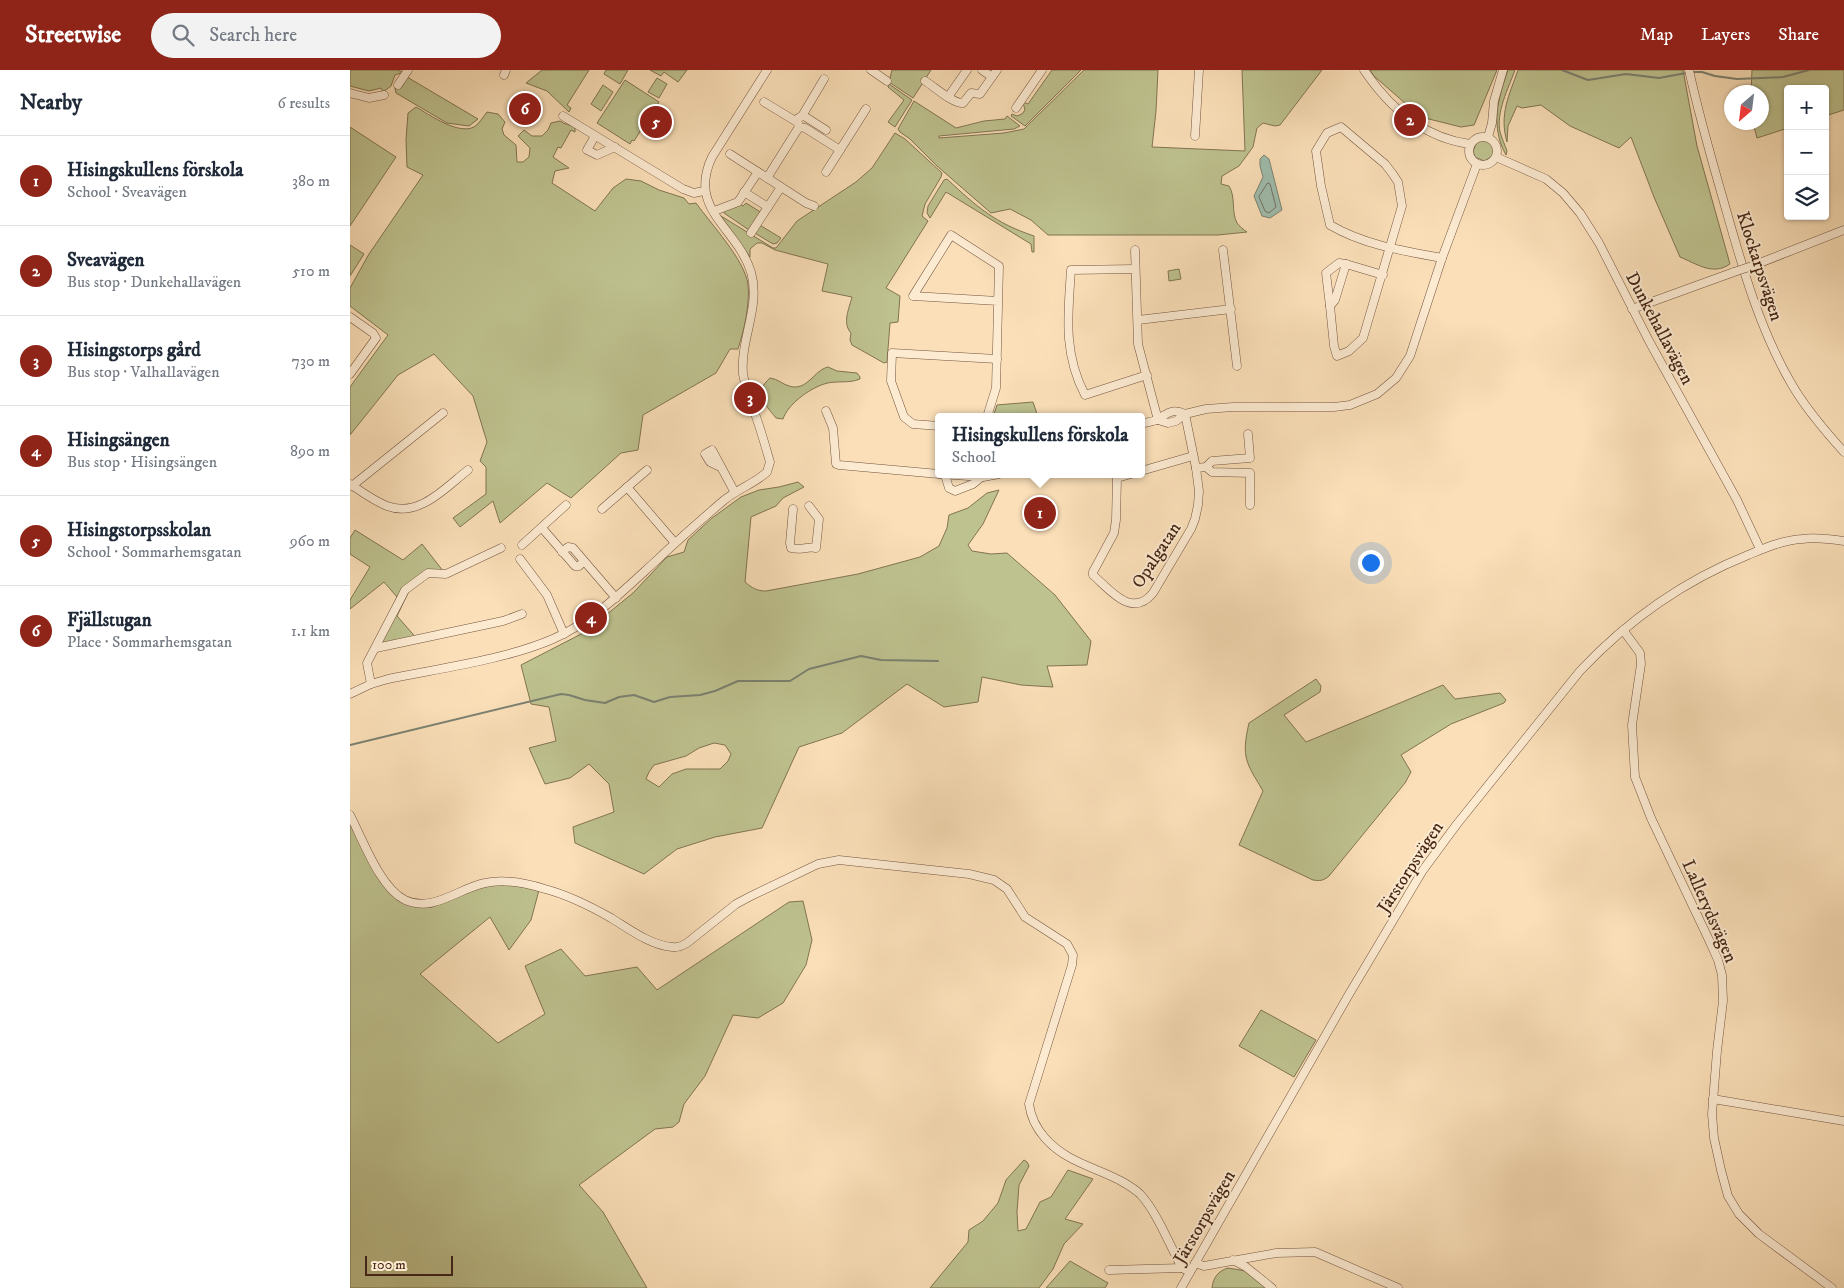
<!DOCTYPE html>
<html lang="en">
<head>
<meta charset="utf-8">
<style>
	:root { --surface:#fff; --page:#f2f2f3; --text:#1f2937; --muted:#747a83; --line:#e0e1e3; --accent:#8f2418 }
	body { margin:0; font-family:"IM FELL DW Pica",serif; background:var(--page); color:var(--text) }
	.controls { position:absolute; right:15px; top:15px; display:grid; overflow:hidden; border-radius:5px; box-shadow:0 1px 4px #0004 }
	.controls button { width:45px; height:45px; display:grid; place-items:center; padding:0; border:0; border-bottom:1px solid var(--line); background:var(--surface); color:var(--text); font:25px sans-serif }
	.compass { position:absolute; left:1374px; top:15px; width:45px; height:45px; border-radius:50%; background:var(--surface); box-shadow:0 1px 4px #0004; rotate:208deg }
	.scale { position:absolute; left:15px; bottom:12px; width:88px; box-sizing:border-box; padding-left:5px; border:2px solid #472715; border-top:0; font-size:14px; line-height:18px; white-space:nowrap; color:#472715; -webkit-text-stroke:4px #fcead1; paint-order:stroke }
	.you { position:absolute; left:1020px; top:492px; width:18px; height:18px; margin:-12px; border:4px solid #fff; border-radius:50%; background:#1a73e8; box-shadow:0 0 0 8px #1a73e833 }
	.badge { display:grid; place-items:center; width:32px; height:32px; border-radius:50%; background:var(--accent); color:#fff; font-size:16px; font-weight:700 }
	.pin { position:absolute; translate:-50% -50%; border:2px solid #fff; box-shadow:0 1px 5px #0006 }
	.popup { position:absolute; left:585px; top:343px; width:210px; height:65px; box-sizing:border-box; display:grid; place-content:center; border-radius:5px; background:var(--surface); filter:drop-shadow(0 1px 4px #0005); font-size:16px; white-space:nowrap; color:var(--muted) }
	.popup b { font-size:19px; color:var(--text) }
	.popup::after { content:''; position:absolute; left:50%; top:100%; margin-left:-10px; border:10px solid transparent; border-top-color:var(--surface) }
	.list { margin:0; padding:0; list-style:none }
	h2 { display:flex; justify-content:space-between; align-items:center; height:65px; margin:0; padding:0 20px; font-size:21px }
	h2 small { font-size:16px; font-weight:400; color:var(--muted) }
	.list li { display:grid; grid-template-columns:32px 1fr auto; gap:15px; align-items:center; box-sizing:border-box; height:90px; padding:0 20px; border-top:1px solid var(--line) }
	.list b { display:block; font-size:19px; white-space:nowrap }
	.list p { margin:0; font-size:16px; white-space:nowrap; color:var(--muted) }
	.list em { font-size:16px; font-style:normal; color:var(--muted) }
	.icon { flex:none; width:28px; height:28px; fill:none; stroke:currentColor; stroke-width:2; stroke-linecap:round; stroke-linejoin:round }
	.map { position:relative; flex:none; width:1494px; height:1218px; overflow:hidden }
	header { display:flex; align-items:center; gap:30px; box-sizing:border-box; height:70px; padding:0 25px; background:var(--accent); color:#fff }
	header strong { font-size:24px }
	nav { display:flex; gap:28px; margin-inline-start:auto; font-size:18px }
	.search { width:350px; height:45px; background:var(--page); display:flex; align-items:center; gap:12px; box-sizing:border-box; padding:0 18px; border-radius:28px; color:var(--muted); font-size:19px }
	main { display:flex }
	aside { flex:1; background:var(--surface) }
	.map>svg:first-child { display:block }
	.green { fill:#bec28f; stroke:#827452; fill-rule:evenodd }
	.water { fill:#9ebdae; stroke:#7b8171 }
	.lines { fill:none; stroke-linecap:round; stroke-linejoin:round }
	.shore { stroke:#727262; stroke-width:1 }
	.stream { stroke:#7b8171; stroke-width:2 }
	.minor-casing { stroke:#74553e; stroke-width:9 }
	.minor { stroke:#fcead1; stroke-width:8 }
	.minor-bridge-casing { stroke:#74553e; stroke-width:9; stroke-linecap:butt }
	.minor-bridge { stroke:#fcead1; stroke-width:8 }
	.labels { text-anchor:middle; stroke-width:4; stroke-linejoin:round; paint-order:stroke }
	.street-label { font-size:18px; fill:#472715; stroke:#fcead1 }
</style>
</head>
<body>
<header>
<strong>Streetwise</strong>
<div class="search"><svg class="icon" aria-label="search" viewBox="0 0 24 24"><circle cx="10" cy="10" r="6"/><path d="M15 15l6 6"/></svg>Search here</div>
<nav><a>Map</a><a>Layers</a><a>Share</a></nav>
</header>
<main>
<aside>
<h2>Nearby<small>6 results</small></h2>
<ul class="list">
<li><span class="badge">1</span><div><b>Hisingskullens förskola</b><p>School · Sveavägen</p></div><em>380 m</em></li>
<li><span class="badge">2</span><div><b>Sveavägen</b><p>Bus stop · Dunkehallavägen</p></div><em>510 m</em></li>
<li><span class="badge">3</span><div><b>Hisingstorps gård</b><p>Bus stop · Valhallavägen</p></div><em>730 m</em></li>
<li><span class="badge">4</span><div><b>Hisingsängen</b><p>Bus stop · Hisingsängen</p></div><em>890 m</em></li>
<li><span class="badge">5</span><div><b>Hisingstorpsskolan</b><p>School · Sommarhemsgatan</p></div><em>960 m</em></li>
<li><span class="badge">6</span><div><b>Fjällstugan</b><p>Place · Sommarhemsgatan</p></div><em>1.1 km</em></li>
</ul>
</aside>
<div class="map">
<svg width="1494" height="1218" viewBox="0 0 1494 1218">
	<rect width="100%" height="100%" fill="#fadfb8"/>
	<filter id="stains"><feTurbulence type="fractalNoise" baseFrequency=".004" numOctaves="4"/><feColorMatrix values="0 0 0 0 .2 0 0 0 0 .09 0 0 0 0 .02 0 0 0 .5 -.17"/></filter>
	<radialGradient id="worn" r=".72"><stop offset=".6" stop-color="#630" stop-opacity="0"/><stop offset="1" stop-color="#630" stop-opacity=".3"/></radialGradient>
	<g class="green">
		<polygon points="0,0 47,0 54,2 45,5 41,16 33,22 31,18 19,21 0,16"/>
		<polygon points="192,0 239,0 217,35 221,38 219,42 197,21 176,13"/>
		<polygon points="256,0 278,0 270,14 254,4"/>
		<polygon points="300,0 337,0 328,12 314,2 311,6"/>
		<polygon points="542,0 581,0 563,28 539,12"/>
		<polygon points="702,0 731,0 675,56 661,46 662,44 667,46 672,44 675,40 673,32 678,34"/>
		<path d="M734 0H808L806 41 802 77 895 81 892 0H972L930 55 925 56 913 53 907 58 903 77 889 96 872 106 871 114 879 116C886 127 881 142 887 153 889 156 894 160 897 162L868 165H698L681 150 660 139 641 143 587 96 560 69 550 62 548 59 564 31 606 58 634 51 655 49 657 46 670 56 664 59 589 66V68L654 63 674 59Z"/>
		<polygon points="1020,0 1147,0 1124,55 1111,57 1071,47 1024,6"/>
		<path d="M1158 0H1165C1158 19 1146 42 1150 62 1152 69 1155 75 1157 81L1156 85C1140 56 1148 29 1158 0Z"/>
		<path d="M1168 0H1333L1347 76 1380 194C1363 206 1347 194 1330 187L1304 127 1281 67 1269 78 1220 56 1191 35 1172 38 1167 36 1158 56 1157 72C1149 44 1159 26 1168 0Z"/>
		<polygon points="1402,0 1494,0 1494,40 1475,46 1475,19 1438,19 1438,58 1407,68 1403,53 1412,52 1412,22 1401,22"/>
		<polygon points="57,7 128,49 119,56 97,53 46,23 45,18 52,17"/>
		<polygon points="307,8 317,14 309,28 298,22"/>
		<polygon points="275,10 309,32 284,71 282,70 280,74 247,53"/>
		<polygon points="539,14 562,30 545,57 538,52 554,30 538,17"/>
		<polygon points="253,15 263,22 251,41 241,34"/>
		<path d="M66 37C80 45 108 65 124 57 129 54 133 47 137 42L148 44 155 52 152 59 154 65 166 75 167 92H173L179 87 180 78 168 66 174 60 182 66H192L198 60 201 53 210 51C215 55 220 54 225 58V62L221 60 211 78 208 77 203 87 219 98 205 101 202 113 245 141 263 118 276 109 291 111 309 120 334 128 339 134 346 133C361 154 394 189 398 214 400 235 394 260 388 279H380L366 303 293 345 288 380 271 383 221 428 197 413 150 453 143 431 110 457 103 448 136 424V397L130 391 137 372 123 326 84 284 48 305 0 365V317L38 265 0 236V218L19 184 73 105 57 97 56 70 58 43Z"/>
		<polygon points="0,57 46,87 0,156"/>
		<path d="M545 63 555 69 592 103 591 107 575 134 572 146 578 151 536 218 550 226 548 252 540 253 537 292 534 293 502 275 500 270 501 263C492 253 499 239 502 227L472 221 478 194 425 180 412 173H407L400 179V187L371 146 423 178H426L447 151 506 112 522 98Z"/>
		<polygon points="1133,70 1140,72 1144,78 1143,86 1134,91 1125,87 1123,81 1127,72"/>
		<path d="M597 109C627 137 645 153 684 166V182H682L681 174 596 122 580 148 577 143 578 136 594 110Z"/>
		<polygon points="389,133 393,136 396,133 412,143 399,160 374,143 374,140"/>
		<polygon points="408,154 431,168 427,173 423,174 403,162"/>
		<polygon points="0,175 14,184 0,206"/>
		<polygon points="829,199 831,209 819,211 818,201"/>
		<path d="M478 297 487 301 507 303 510 307V309C498 314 486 310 474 314 459 319 438 334 433 349L426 348C414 333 403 323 420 308 428 309 432 314 439 316 457 322 464 300 478 297Z"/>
		<polygon points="683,332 688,347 643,347 647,335"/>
		<path d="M448 412 454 417 433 428 426 436 401 447 395 512C402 518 407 521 416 521L508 504 570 487 589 476 597 458 599 445 618 438 637 423 649 420 633 454 618 475 622 481 641 484 657 483 705 525 741 571 737 595 697 596 703 617 671 615 632 607 628 632 594 637 557 614 492 663 449 677 412 758 365 767 327 779 294 804 225 773 223 757 264 742 259 714 239 694 220 708 195 714 179 678 206 671 199 637 181 634 171 595 235 562 283 523 317 487 334 482 338 470 362 448 391 427 409 420 429 417ZM364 673 375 675 381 684 378 691 370 699H336L322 704 309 717 296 709 299 702 304 695 336 686 349 678Z"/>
		<polygon points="5,460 53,490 72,474 97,506 79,505 60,519 47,546 69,571 21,581 47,527 34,512 0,539 0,530 20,497 0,484 0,468"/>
		<path d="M966 609 971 616 970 622 934 645 956 672 1093 615 1105 629 1150 623 1156 630 1154 633 1101 654 1051 685 1061 702 1055 713 979 806C973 811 970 811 963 810L889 775 913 721C896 692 891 688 899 653Z"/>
		<polygon points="0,749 28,806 68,837 82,837 119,820 151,813 189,820 181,850 159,880 140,847 70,904 148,973 195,944 175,896 211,879 235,906 287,897 307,920 439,832 453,831 462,870 456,895 433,933 408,948 383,945 355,1006 334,1034 329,1052 323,1057 305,1059 229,1115 253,1142 297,1218 0,1218"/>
		<polygon points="911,940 966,970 944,1007 889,976"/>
		<polygon points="674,1090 677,1092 679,1096 669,1115 667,1142 668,1161 676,1159 690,1132 701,1127 718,1100 743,1109 715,1149 733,1154 714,1174 703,1199 689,1218 580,1218 618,1172 619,1160 633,1151 648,1133 656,1110"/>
		<polygon points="720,1191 758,1213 755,1218 696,1218"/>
		<path d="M878 1198 896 1201 918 1218H862C863 1208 868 1201 878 1198Z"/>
	</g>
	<polygon class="water" points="914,85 919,89 932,140 920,148 912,146 904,126 913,107 910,96 910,89"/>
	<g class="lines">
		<polygon class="shore" points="918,113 920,114 926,137 919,143 915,141 909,127"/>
		<g class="stream">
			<polyline points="1212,0 1238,10 1276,4 1309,8 1336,3"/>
			<polyline points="1341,2 1352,2 1365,6 1387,9 1433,7 1459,0"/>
			<polyline points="0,675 211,624 219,625 235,630 255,633 269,627 284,625 304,632 320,627 350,625 365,621 388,611 440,611 459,599 511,586 531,590 588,591"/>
		</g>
		<defs>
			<g id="minor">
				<polyline points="521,0 537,11"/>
				<polyline points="632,0 642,7"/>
				<path d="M1014 0C1039 37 1074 68 1120 74"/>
				<path d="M1339 0C1349 46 1362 91 1375 136 1392 196 1409 258 1441 313 1455 338 1475 361 1494 382"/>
				<polyline points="154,5 156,0"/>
				<path d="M575 11C585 17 603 34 613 33L621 23 630 24 647 0"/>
				<polyline points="48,15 58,0"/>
				<polyline points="0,23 19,28 34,25"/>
				<polyline points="598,27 617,0"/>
				<polyline points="414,32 447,52"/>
				<polyline points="666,38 692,0"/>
				<polyline points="213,46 333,119 344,123 354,121"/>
				<polyline points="452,46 474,9"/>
				<polyline points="476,60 454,46 450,47 447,49 449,57 455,58 490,80"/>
				<polyline points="245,66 237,80 247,85 265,77"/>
				<polyline points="845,66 849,0"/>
				<circle cx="1133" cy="81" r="14"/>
				<polyline points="1138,67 1142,53 1144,31 1153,0"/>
				<polyline points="380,84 456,133 464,136"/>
				<polyline points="1146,87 1196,109 1213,123 1230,143 1249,173 1299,271 1387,430 1410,479"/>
				<polyline points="476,102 516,39"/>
				<polyline points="417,108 449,57"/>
				<polyline points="394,122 418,137"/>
				<polyline points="367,140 388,132 408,102"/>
				<polyline points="401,163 431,117"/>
				<polyline points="785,180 788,274 808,350"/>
				<polyline points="873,180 887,296"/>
				<polyline points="1402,196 1494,160"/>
				<path d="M785 199 721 200C718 245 713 283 735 325L797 305"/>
				<path d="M1033 205 996 194 985 230 980 236 984 276 987 286 999 281 1013 268 1052 136 1048 112 1042 103 1035 94 991 57 977 63 966 81 971 116 980 155C1014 175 1054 181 1092 188"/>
				<polyline points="980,236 976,203 989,193 996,194"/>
				<polyline points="1282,239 1384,202"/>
				<polyline points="0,247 23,263 26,268 0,304"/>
				<polyline points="788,250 881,239"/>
				<polyline points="476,341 483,358 486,394 489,395 589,404"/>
				<polyline points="637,347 646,318 649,196 601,165 563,226 648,231"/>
				<polyline points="808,350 818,353 826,351 835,344 856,339 883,337 984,337 1000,335 1027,324 1046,308 1060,286 1092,188 1127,94"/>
				<path d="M791 354C796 352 804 352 808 349 818 343 822 338 835 344"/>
				<polyline points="589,356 563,354 554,347 541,311 542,283 647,289"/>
				<polyline points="370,397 360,392 355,384 362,380 384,421"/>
				<polyline points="856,397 862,402 900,403 900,435"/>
				<polyline points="846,398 856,397 862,391 900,388 898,364"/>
				<polyline points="791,401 843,386"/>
				<polyline points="590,404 633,407 649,404"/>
				<path d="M781 404 767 408 766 450 764 463 743 502V505C760 520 782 549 803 523L841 459 845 449 848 435 849 421 846 398 835 344"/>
				<polyline points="595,405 599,418 605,421 623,414 633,406"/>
				<path d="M0 414C12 422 24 431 37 436 69 448 95 418 118 400"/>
				<polyline points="2,416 93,343"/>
				<polyline points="277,417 325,473"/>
				<polyline points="252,439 297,400"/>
				<path d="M443 439 440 473 441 478C451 481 457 476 466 478L469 449 459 436"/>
				<polyline points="192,458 225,496 229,496 234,491"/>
				<polyline points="172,475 216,435"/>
				<polyline points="212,482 218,477 223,478 266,528"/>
				<polyline points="170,489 197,525 214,564"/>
				<polyline points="1273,560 1290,583 1291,594 1282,655 1285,707 1301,748 1359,870 1368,890 1372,905 1373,931 1367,981 1362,1044 1364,1068 1371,1100 1378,1126 1389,1144 1409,1164 1482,1218"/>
				<polyline points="26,578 153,551 172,544"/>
				<polyline points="21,614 17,593 51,528 55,520 78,503 96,504 151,478"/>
				<path d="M0 624 21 614 38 609C91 598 154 590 203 569 244 551 275 519 308 489 329 469 351 450 373 431 387 419 404 414 417 402L420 392C415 375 410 357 404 341 400 329 395 316 393 304 390 269 411 237 401 202 387 157 337 140 362 87L417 0"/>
				<path d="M0 745C13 770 30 818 55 830 83 843 109 818 135 813 154 809 176 813 195 819 218 825 240 836 261 848 279 859 300 875 322 877 328 878 332 876 337 873L386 834 401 826 468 794 489 790 619 804 644 810 657 819 675 847 717 874 723 885 722 895 679 1034C681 1048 686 1058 695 1068 716 1092 745 1097 771 1111 778 1115 785 1119 790 1124 807 1142 820 1176 832 1198L840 1202"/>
				<polyline points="1363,1029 1494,1051"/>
				<polyline points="883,1190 896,1197 922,1218"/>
				<polyline points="845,1193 854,1196 926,1183 965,1182 1048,1218"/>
				<polyline points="759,1200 832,1198"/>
				<path d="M831 1218 998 926 1073 800 1107 754 1230 601C1278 550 1333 511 1398 485 1415 478 1433 470 1452 469 1466 467 1480 469 1494 471"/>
			</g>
		</defs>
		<use href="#minor" class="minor-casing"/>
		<use href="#minor" class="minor"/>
		<defs>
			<polyline id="minor-bridge" points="1384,202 1402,196"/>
		</defs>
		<use href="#minor-bridge" class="minor-bridge-casing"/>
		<use href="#minor-bridge" class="minor-bridge"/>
	</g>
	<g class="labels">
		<g class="street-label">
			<text transform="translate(1410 196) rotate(72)" y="6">Klockarpsvägen</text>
			<text transform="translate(1310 258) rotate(62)" y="6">Dunkehallavägen</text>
			<text transform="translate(806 485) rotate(-57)" y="6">Opalgatan</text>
			<text transform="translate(1060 797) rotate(-57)" y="6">Järstorpsvägen</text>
			<text transform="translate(1360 841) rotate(66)" y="6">Lallerydsvägen</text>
			<text transform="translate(854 1147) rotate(-60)" y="6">Järstorpsvägen</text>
		</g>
	</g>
	<rect width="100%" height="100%" filter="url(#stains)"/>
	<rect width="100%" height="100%" fill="url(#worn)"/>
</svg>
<div class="controls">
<button>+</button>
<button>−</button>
<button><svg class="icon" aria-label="layers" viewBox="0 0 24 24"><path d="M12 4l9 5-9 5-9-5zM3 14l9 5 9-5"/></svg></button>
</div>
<svg class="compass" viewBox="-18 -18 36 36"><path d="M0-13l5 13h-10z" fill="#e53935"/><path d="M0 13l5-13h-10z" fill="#747a83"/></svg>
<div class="scale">100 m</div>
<div class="you"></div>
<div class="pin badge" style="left:690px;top:443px">1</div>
<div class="popup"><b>Hisingskullens förskola</b>School</div>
<div class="pin badge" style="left:1060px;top:50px">2</div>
<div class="pin badge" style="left:400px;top:328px">3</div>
<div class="pin badge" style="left:241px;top:548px">4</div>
<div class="pin badge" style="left:306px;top:52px">5</div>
<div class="pin badge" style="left:175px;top:39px">6</div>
</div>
</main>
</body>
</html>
